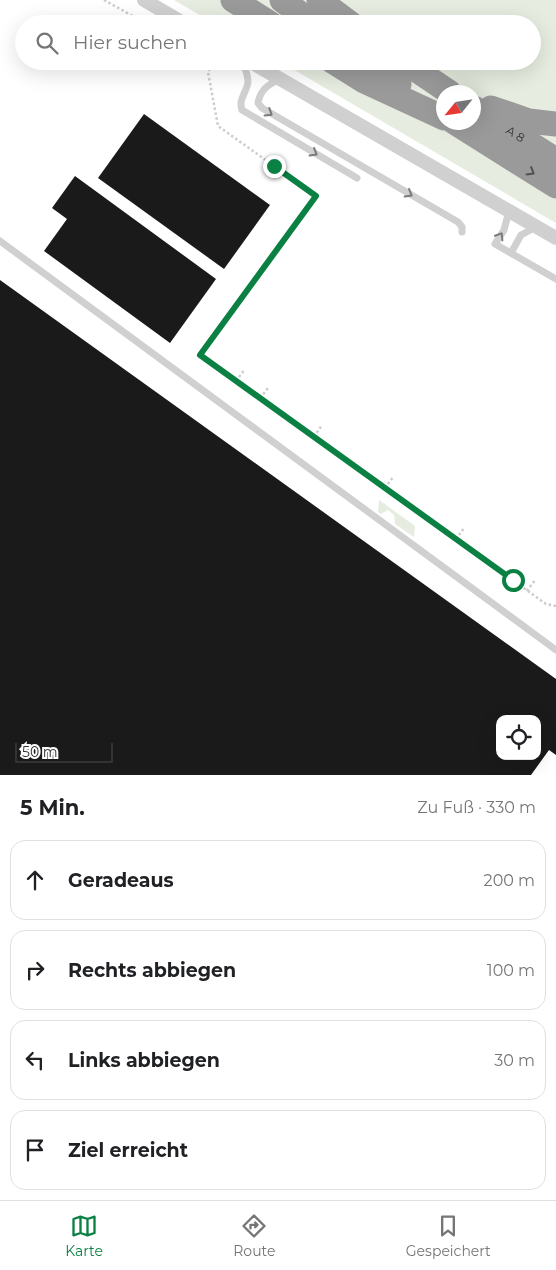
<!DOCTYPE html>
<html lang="de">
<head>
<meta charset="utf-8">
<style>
	:root { --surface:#fff; --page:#f2f2f2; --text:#202124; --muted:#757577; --line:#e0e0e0; --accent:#0b8043 }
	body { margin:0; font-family:Montserrat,sans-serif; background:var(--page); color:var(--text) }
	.controls { position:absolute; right:15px; bottom:15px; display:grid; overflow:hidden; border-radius:10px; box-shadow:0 5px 20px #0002 }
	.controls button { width:45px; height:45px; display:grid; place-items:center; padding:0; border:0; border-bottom:1px solid var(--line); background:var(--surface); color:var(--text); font:25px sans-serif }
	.compass { position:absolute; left:436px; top:85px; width:45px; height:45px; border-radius:50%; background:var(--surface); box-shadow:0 5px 20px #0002; rotate:240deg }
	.scale { position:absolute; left:15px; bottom:12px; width:98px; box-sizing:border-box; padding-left:5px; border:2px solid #333; border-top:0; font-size:14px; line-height:18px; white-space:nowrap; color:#333; -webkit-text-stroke:4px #fff; paint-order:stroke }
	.stop { position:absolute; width:15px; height:15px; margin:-11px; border:4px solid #0b8043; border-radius:50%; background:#fff }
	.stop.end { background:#0b8043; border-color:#fff; box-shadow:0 1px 5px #0008 }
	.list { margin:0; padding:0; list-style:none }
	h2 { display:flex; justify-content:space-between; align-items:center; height:65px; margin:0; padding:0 20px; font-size:21px }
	h2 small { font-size:16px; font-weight:400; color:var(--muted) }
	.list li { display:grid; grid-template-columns:32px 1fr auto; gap:15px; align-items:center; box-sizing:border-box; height:80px; margin:0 10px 10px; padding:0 10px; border:1px solid var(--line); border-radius:15px }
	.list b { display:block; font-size:19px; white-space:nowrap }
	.list em { font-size:16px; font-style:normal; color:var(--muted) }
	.icon { flex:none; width:28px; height:28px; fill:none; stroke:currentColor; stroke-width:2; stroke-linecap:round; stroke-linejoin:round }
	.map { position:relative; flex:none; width:556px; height:775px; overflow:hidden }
	.search { position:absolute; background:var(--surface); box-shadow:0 5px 20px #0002; left:15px; right:15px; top:15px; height:55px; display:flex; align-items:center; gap:12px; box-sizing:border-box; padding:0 18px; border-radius:28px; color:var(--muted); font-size:19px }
	.sheet { height:425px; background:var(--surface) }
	nav { display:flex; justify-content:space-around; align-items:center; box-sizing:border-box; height:70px; border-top:1px solid var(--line); background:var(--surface); font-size:14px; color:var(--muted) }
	nav a { display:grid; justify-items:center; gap:2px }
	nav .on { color:var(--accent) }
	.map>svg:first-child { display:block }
	.green { fill:#e6ecdf; fill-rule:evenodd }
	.building { fill:#1a1a1a; fill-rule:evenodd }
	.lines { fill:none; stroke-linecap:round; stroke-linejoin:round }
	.path { stroke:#cdcdcd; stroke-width:2.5; stroke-dasharray:2.5 2.5; stroke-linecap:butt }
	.lane { stroke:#d0d0d0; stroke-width:7 }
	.street { stroke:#d0d0d0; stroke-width:14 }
	.highway { stroke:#9a9a9a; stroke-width:25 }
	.oneway { stroke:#7a7a7a }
	.oneway2 { stroke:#525252 }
	.route { stroke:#0b8043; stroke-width:6 }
	.labels { text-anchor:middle; stroke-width:5; stroke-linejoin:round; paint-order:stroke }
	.street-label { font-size:12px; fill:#333; stroke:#fff }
</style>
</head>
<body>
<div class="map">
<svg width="556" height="775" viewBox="0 0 556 775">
	<rect width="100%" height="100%" fill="#fff"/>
	<g class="green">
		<path d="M174 0H556V223L279 61H532V24H215ZM444 92H474V122H444Z"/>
		<polygon points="379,500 415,526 414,537 395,524 394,515 388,510 381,514 378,512"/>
	</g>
	<g class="building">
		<polygon points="144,114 270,205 224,269 98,178"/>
		<polygon points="75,176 216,279 170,343 44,251 67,219 52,208"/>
		<path d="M0 280 556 679V755L549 750 531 775H0ZM500 719H537V756H500Z"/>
	</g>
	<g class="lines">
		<g class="path">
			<polyline points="104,0 147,24"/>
			<polyline points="210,61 213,63 208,72 218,126 316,196 200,355 546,604 556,606"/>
			<polyline points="236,381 245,369"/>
			<polyline points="260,398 269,387"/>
			<polyline points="314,437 322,425"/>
			<polyline points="385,488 393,477"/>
			<polyline points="456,539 464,528"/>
			<polyline points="527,591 535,580"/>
		</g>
		<g class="lane">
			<path d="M242 61C245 68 248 74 248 82 247 92 238 99 242 110L357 178"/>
			<path d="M279 79C268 85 260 90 258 103L262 108 458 222 462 227V232"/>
			<polyline points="509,211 504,230 495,244 556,279"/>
			<polyline points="0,241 556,650"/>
			<polyline points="511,253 521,235 536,227"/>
		</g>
		<g class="street">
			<polyline points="144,0 185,24"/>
			<polyline points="249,61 556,238"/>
		</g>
		<g class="highway">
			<polyline points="233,0 271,24"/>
			<polyline points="282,0 314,24"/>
			<polyline points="319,0 351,24"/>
			<polyline points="332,61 364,81 444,118"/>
			<polyline points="366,61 399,84"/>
			<polyline points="403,61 449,92"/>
			<path id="s1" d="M474 108 556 160"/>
			<polyline points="491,108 529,121 556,124"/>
			<polyline points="454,122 556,186"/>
		</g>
	</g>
	<defs><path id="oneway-chevron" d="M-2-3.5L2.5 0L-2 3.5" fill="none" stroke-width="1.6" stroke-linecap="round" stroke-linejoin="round" transform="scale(1.25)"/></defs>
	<g class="oneway">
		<use href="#oneway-chevron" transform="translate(269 113) rotate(32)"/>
		<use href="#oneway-chevron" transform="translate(314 153) rotate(30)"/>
		<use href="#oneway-chevron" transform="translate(409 194) rotate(30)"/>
		<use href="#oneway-chevron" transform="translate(500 236) rotate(-58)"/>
	</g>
	<use class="oneway2" href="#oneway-chevron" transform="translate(531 172) rotate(31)"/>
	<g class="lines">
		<polyline class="route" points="274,166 316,196 200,355 513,580"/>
	</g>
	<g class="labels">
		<g class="street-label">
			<text dy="4" stroke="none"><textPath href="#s1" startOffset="49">A 8</textPath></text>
		</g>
	</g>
</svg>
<div class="controls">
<button><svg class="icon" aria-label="locate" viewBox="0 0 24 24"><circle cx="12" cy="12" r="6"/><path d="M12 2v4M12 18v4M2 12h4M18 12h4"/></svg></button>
</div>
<svg class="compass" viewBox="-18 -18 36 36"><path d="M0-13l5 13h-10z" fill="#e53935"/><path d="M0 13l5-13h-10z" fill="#757577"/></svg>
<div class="scale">50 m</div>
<div class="stop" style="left:513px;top:580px"></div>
<div class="stop end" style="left:274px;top:166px"></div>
<div class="search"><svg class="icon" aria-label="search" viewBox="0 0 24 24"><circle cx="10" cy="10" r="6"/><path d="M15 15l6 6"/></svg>Hier suchen</div>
</div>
<section class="sheet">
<h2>5 Min.<small>Zu Fuß · 330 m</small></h2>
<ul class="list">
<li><svg class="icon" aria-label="ahead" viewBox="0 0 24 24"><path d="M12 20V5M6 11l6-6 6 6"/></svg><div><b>Geradeaus</b></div><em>200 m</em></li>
<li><svg class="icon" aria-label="right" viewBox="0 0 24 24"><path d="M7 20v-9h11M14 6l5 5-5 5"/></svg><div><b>Rechts abbiegen</b></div><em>100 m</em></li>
<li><svg class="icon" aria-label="left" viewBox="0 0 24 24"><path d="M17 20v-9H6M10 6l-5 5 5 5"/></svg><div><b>Links abbiegen</b></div><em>30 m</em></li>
<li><svg class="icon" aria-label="arrive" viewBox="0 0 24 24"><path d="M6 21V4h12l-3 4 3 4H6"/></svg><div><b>Ziel erreicht</b></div></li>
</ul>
</section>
<nav>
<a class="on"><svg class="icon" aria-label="map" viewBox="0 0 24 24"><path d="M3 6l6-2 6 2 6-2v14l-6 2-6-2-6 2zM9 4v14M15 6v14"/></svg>Karte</a>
<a><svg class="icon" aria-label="directions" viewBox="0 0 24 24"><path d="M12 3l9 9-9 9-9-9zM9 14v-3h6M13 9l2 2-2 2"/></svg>Route</a>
<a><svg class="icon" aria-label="saved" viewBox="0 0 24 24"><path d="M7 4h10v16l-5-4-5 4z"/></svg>Gespeichert</a>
</nav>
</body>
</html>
